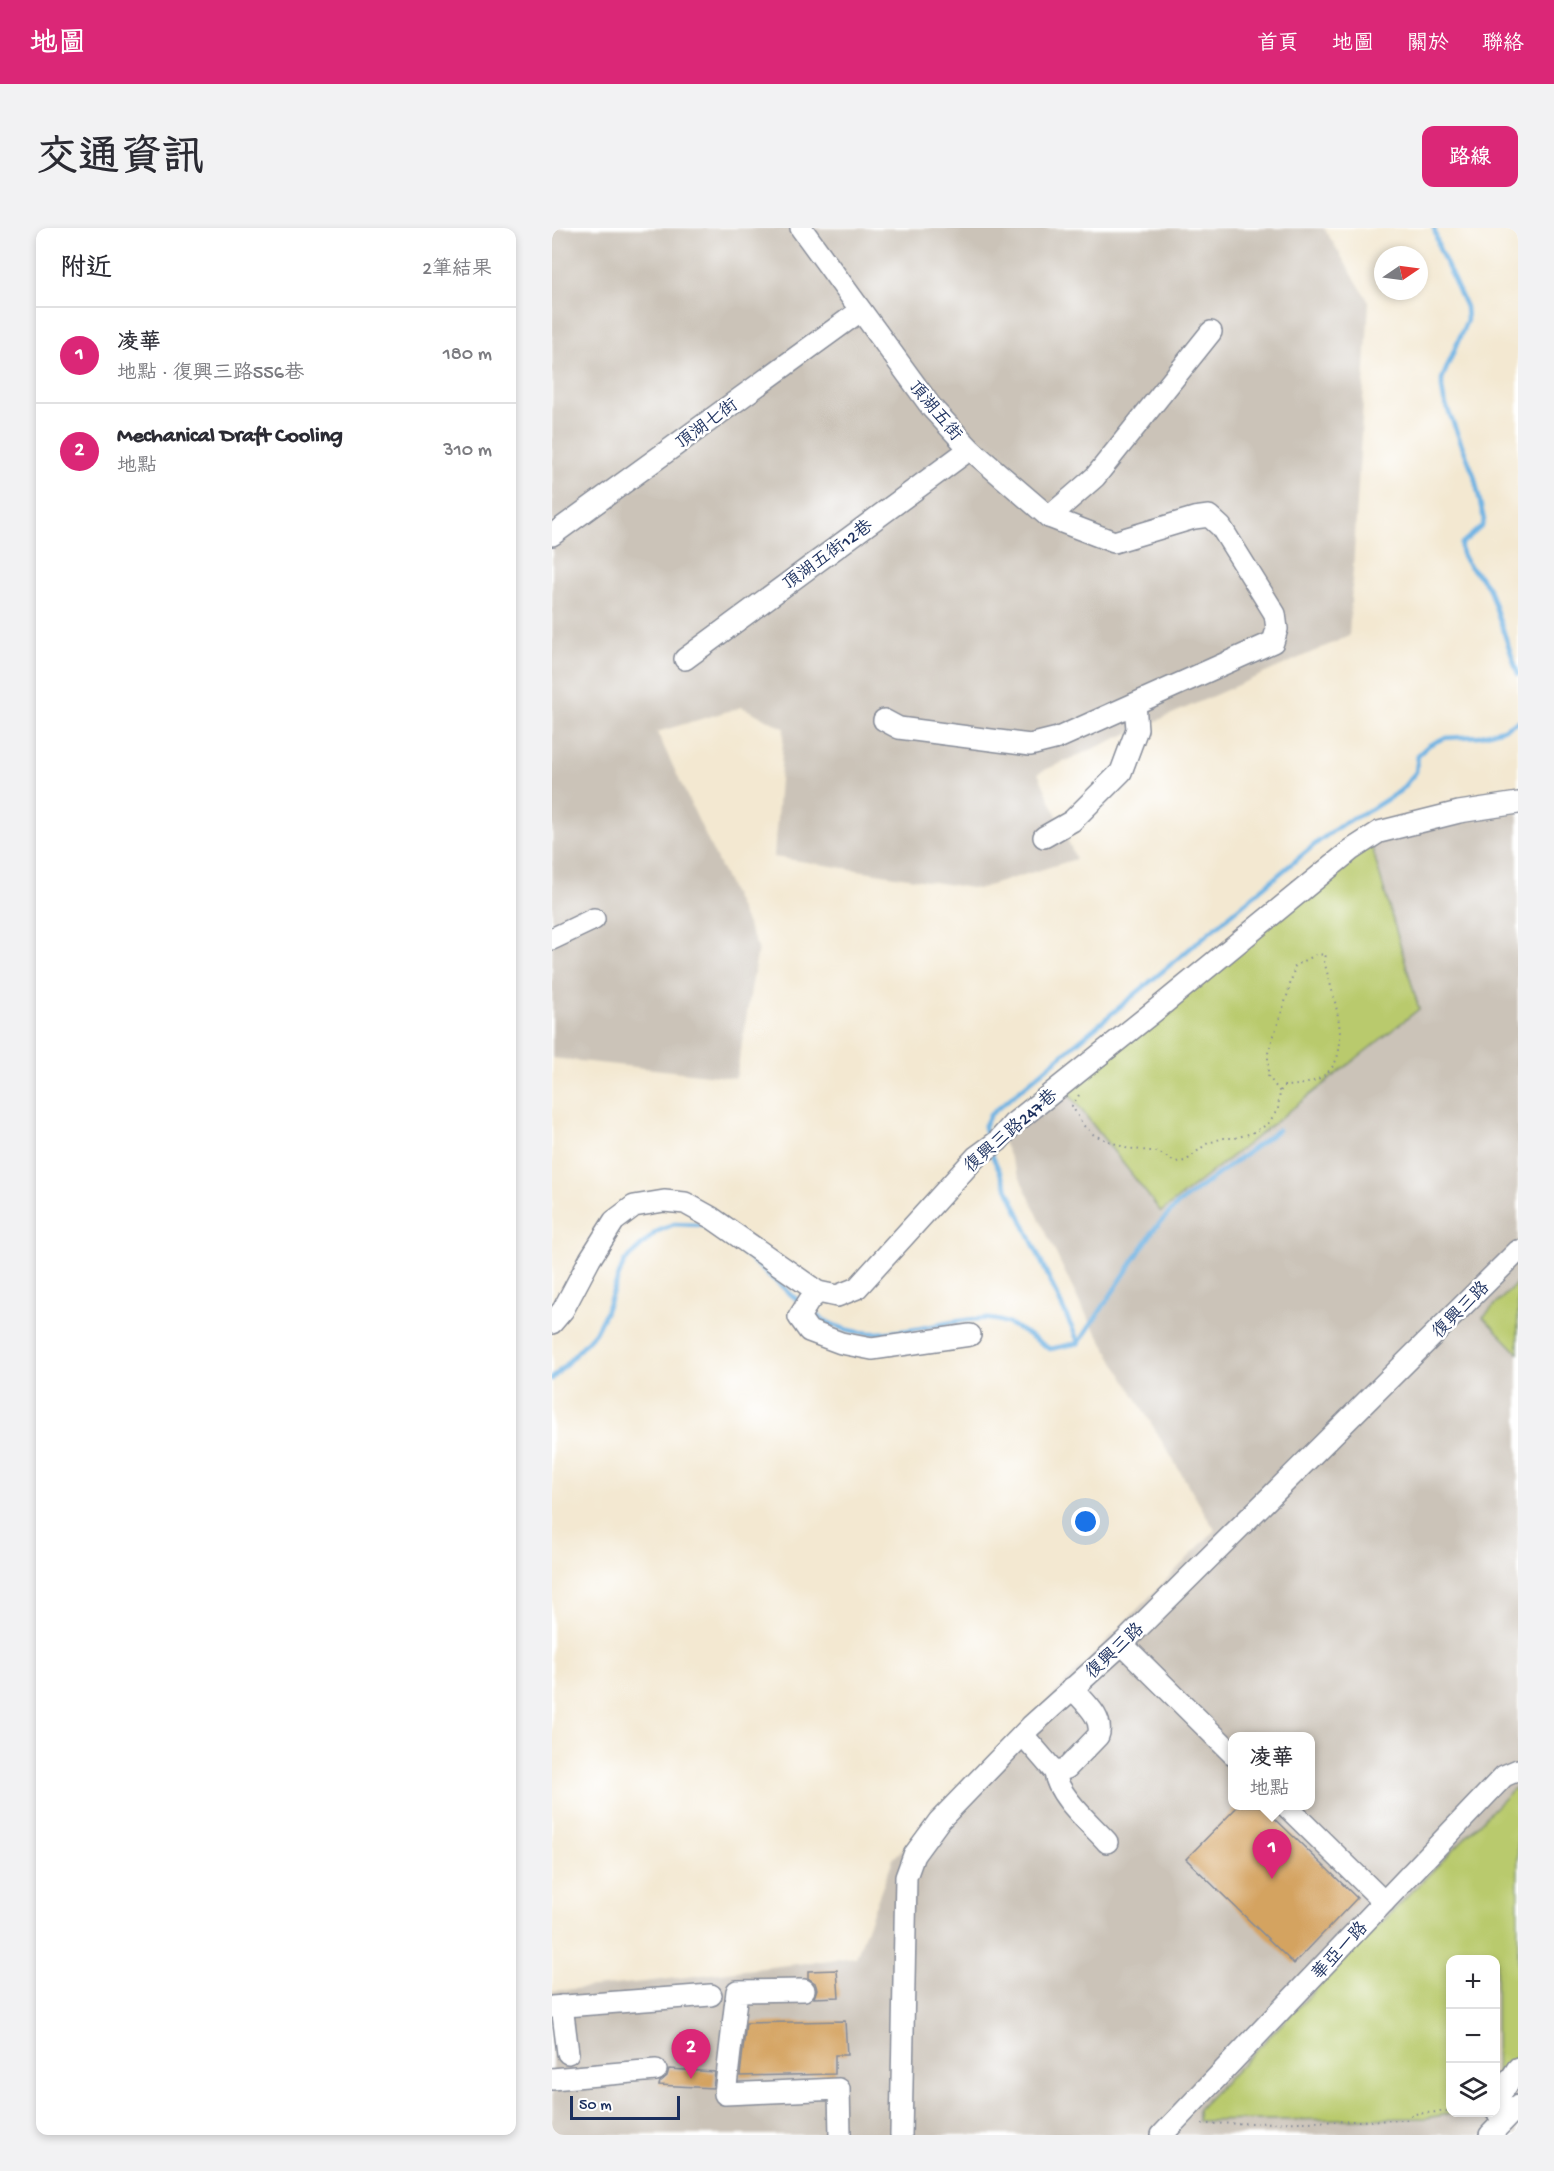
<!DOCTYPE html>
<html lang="zh-TW">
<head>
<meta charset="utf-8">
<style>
	:root { --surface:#fff; --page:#f2f2f3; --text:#2b2b33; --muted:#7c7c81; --line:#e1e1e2; --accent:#db2777 }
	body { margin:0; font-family:"Gochi Hand","LXGW WenKai TC",sans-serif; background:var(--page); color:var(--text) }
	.controls { position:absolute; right:18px; bottom:18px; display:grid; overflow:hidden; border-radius:12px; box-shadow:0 3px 9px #0003 }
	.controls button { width:54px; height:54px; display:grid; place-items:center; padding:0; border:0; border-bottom:2px solid var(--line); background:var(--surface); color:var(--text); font:30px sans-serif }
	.compass { position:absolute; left:822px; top:18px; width:54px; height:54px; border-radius:50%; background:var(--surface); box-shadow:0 3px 9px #0003; rotate:77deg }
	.scale { position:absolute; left:18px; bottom:15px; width:110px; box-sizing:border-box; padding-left:6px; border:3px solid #1b2f5e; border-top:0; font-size:16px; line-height:21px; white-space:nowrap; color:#1b2f5e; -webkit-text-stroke:4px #fff; paint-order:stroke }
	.you { position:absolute; left:534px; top:1294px; width:21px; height:21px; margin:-15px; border:4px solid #fff; border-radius:50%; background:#1a73e8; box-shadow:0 0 0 9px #1a73e833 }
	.badge { display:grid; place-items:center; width:39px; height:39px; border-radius:50%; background:var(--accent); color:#fff; font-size:20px; font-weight:700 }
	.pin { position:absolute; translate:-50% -50px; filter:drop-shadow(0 2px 3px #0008) }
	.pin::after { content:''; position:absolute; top:32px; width:21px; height:18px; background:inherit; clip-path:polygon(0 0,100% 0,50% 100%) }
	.popup { position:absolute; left:676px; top:1504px; width:87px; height:78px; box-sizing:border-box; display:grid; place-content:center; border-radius:12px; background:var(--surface); filter:drop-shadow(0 2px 4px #0005); font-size:20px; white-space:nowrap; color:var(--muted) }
	.popup b { font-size:22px; color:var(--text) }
	.popup::after { content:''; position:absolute; left:50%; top:100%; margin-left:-12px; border:12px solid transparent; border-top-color:var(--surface) }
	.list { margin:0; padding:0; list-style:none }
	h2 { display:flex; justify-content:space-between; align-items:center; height:78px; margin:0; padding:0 24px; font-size:26px }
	h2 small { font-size:20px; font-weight:400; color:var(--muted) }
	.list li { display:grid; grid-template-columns:39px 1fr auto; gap:18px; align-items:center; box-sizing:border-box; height:96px; padding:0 24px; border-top:2px solid var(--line) }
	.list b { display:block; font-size:22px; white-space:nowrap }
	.list p { margin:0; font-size:20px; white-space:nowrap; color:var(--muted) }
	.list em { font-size:20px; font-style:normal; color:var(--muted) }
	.icon { flex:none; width:33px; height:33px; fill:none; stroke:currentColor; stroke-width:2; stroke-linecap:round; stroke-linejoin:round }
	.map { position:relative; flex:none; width:966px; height:1907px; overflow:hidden; border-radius:12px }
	header { display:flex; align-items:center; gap:36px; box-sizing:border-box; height:84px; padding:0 30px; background:var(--accent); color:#fff }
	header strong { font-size:28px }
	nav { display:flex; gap:33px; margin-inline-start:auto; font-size:21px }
	.intro { display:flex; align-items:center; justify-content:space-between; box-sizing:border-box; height:144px; padding:0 36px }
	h1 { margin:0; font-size:42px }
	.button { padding:15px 27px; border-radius:12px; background:var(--accent); color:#fff; font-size:21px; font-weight:700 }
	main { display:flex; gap:36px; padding:0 36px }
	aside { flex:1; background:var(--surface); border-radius:12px; box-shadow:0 3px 9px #0003 }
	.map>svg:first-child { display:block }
	.industrial { fill:#cbc3b8; fill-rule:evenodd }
	.green { fill:#b9ca6d; stroke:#6a7c66; stroke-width:1.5 }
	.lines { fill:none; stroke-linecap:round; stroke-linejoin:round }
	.stream { stroke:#6db2e3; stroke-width:4.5 }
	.building { fill:#d4a360 }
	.minor-casing { stroke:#878c98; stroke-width:24 }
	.path { stroke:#878c98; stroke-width:2; stroke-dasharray:1.5 4.5; stroke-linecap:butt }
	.minor { stroke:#fff; stroke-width:21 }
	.labels { text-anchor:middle; stroke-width:5; stroke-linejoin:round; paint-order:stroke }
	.street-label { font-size:18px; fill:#1b2f5e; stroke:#fff }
</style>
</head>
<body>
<header>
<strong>地圖</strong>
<nav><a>首頁</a><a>地圖</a><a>關於</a><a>聯絡</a></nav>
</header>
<div class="intro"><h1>交通資訊</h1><a class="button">路線</a></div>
<main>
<aside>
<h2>附近<small>2筆結果</small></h2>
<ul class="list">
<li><span class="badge">1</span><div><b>凌華</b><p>地點 · 復興三路556巷</p></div><em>180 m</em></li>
<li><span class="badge">2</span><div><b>Mechanical Draft Cooling</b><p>地點</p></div><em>310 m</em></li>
</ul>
</aside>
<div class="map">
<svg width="966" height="1907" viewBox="0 0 966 1907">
	<rect width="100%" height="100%" fill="#fff"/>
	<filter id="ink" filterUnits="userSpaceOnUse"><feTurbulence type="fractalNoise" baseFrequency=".0167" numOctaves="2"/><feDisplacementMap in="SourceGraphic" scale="12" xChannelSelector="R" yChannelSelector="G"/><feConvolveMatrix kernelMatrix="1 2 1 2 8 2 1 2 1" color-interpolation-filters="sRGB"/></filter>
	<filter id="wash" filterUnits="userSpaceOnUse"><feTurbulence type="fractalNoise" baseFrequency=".008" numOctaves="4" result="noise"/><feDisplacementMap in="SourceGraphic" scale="24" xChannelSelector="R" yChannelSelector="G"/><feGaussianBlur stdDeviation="1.35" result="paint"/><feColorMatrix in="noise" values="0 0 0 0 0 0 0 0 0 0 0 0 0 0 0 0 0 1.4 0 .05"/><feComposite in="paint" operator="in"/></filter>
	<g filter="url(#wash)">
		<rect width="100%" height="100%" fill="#f3e8d1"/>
		<g class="industrial">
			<polygon points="0,0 772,0 817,74 797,408 486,545 524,631 426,661 222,629 232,500 190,479 105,504 206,720 184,850 0,830"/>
			<path d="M966 584V1907H0V1763L92 1754 304 1729 341 1631 663 1302 529 1078 445 902 803 615ZM681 1508H759V1578H681ZM898 1732H944V1884H898Z"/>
		</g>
		<g class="green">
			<polygon points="819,617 867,781 609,984 513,861"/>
			<polygon points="966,1054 966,1125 931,1089"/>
			<polygon points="966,1559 966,1827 944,1861 944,1732 898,1732 898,1884 903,1885 874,1890 646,1893 646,1881 960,1562"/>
		</g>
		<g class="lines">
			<g class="stream">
				<path d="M882 0 887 20 914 79 915 92 890 151V160L892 172 922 247 932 292 930 298 909 316C907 335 929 345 937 361L966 446"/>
				<polyline points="435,914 432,899 438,887 767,613 792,595 818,582 848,563 864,544 866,527 877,517 892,510 927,508 951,501 966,493"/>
				<polyline points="439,925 527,1115"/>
				<polyline points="183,1018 249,1075"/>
				<path d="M258 1082C298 1117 348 1104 395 1095 412 1092 428 1089 445 1092 461 1095 484 1112 498 1121L527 1115 603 1000 626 976 726 902"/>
				<polyline points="0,1151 43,1105 53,1085 72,1034 104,1004 122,996 150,997 159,1001"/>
			</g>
		</g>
		<g id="blocks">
			<g class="building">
				<polygon points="686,1578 710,1578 805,1670 742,1736 634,1631"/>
				<polygon points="285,1742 287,1769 262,1770 265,1761 263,1755 256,1750 256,1743"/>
				<polygon points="293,1793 295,1827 283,1827 283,1846 188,1848 194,1795"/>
				<polygon points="117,1841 163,1844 161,1860 107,1857 108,1854 115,1848"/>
			</g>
		</g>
	</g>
	<g filter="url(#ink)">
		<use href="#blocks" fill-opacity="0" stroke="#878c98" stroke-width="1.5"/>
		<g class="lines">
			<defs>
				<g id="minor">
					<polyline points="249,0 380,180 418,221 497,289 562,314 642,290 657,288 669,299 723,386 725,401 721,414 506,510 478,517 347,500 332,492"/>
					<polyline points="497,289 543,249 659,104"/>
					<polyline points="0,307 308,83"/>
					<polyline points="133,431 418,221"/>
					<polyline points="492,609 520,593 569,544 585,501 583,476"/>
					<polyline points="0,711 42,691"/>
					<polyline points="266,1064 257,1073 247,1089 257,1103 289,1115 320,1121 418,1107"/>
					<polyline points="0,1095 11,1082 38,1031 62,993 82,978 112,973 133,975 160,990 266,1064 285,1068 305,1060 424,929 446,913 461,896 605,781 799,622 827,604 907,584 966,575"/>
					<polyline points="570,1416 681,1526"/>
					<path d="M471 1507 503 1544 515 1540 546 1508C553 1490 531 1473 520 1460"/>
					<path d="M503 1544C505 1568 540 1597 555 1614"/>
					<polyline points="734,1578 832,1674"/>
					<polyline points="252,1762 185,1763 173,1866 287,1861 288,1907"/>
					<polyline points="10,1778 16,1825"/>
					<polyline points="0,1779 159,1767"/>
					<polyline points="0,1851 104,1842"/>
					<polyline points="944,1883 948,1867 966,1840"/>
					<polyline points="349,1907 354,1649 362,1627 387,1593 479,1498 570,1416 966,1023"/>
					<polyline points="610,1907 952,1548 966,1542"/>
					<polyline points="938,1907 966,1878"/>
				</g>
			</defs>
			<use href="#minor" class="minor-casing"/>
			<g class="path">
				<path d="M527 867 520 878 531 897 542 907 574 920 606 924 623 934 634 933 654 916 671 910H683L700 905 716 896 726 881 728 864 731 858C814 857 786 786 772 733L774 727 765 726 743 738 735 768 716 825V848L728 864"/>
				<polyline points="650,1896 854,1892 861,1886 898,1883"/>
			</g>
			<use href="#minor" class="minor"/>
		</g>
	</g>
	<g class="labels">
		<g class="street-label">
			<text transform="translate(384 182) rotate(50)" y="6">頂湖五街</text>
			<text transform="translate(154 195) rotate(-36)" y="6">頂湖七街</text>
			<text transform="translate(275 326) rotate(-36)" y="6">頂湖五街12巷</text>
			<text transform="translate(458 902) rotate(-41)" y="6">復興三路247巷</text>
			<text transform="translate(908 1081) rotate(-45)" y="6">復興三路</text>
			<text transform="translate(562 1422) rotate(-43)" y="6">復興三路</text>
			<text transform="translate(787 1722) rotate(-47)" y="6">華亞一路</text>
		</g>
	</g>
</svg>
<div class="controls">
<button>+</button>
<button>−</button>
<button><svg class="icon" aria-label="layers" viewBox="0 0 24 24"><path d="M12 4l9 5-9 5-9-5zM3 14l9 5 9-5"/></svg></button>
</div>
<svg class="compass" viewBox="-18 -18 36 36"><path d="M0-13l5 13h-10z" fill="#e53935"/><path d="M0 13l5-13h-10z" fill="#7c7c81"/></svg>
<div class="scale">50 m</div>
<div class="you"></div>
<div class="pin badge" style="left:720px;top:1651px">1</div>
<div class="popup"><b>凌華</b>地點</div>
<div class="pin badge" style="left:139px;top:1851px">2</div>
</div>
</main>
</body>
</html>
